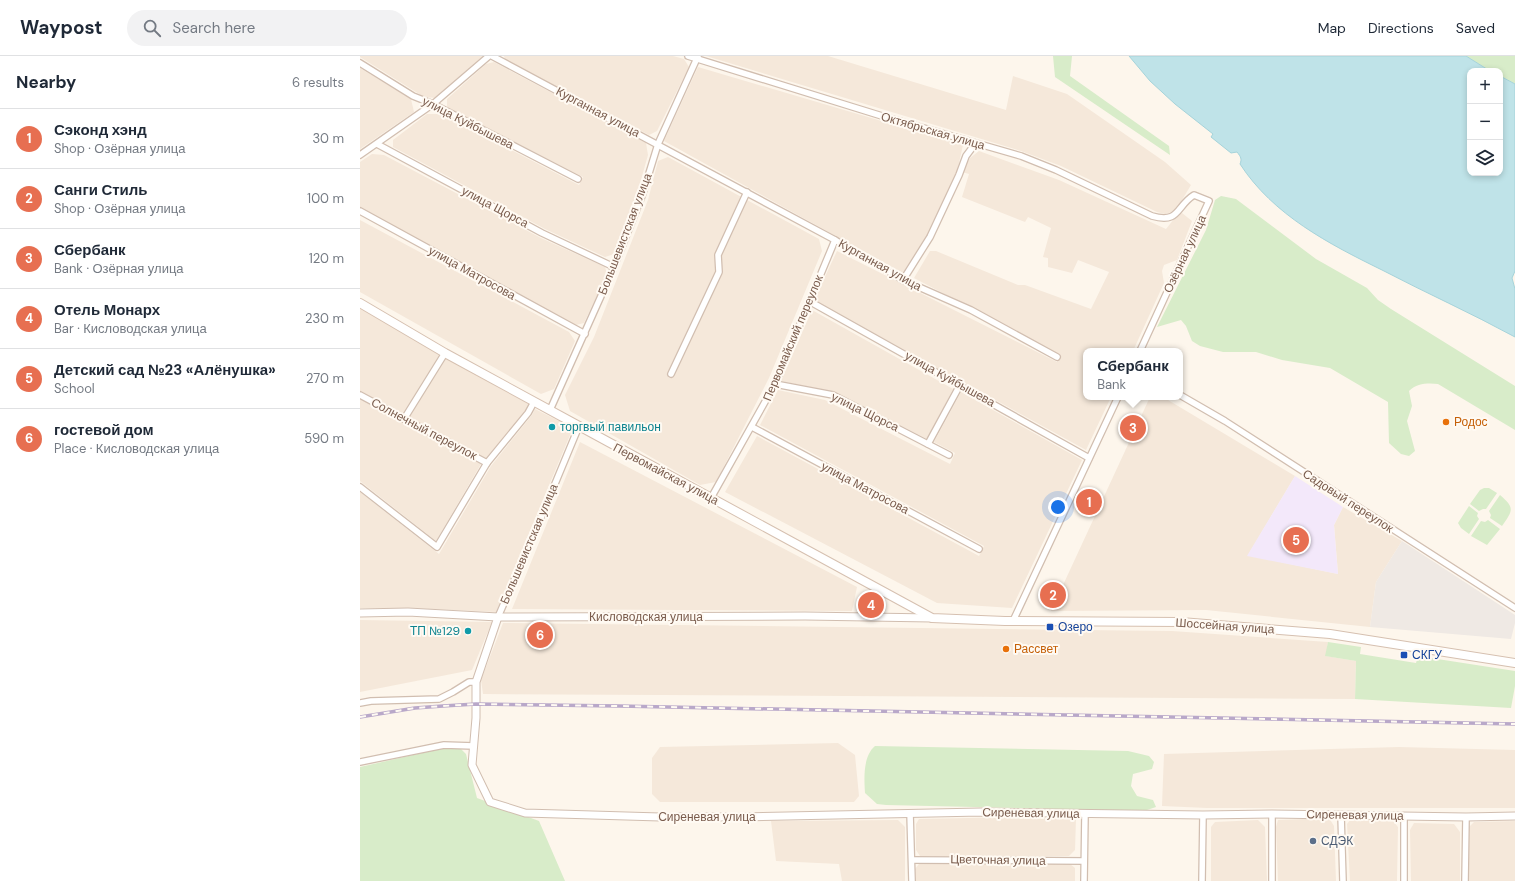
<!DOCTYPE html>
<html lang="en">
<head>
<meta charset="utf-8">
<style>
	:root { --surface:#fff; --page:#f2f2f3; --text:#1f2937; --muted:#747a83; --line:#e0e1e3; --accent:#e76f51 }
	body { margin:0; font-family:"DM Sans",sans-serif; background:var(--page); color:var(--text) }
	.controls { position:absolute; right:12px; top:12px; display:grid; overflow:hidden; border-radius:8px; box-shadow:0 2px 6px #0003 }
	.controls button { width:36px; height:36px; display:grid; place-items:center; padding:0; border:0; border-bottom:1px solid var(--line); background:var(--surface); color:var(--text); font:20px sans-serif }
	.you { position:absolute; left:698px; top:451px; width:14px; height:14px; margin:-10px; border:3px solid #fff; border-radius:50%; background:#1a73e8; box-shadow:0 0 0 6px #1a73e833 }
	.badge { display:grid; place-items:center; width:26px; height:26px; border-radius:50%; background:var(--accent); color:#fff; font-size:13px; font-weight:700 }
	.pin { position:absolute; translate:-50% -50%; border:2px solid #fff; box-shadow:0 1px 4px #0006 }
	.popup { position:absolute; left:723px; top:292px; width:100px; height:52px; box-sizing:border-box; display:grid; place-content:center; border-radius:8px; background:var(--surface); filter:drop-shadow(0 1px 3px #0005); font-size:13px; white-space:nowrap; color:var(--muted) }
	.popup b { font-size:15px; color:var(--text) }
	.popup::after { content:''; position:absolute; left:50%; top:100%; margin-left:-8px; border:8px solid transparent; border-top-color:var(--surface) }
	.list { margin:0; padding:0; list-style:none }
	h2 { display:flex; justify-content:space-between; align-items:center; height:52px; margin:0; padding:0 16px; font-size:17px }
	h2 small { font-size:13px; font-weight:400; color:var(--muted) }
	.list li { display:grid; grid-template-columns:26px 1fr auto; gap:12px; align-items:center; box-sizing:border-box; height:60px; padding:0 16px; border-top:1px solid var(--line) }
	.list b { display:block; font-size:15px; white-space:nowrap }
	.list p { margin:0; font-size:13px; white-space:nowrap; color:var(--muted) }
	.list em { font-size:13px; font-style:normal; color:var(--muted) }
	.icon { flex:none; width:22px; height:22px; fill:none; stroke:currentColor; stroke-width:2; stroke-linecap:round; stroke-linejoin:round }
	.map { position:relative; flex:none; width:1155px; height:825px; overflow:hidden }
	header { display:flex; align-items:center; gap:24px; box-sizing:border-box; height:56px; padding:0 20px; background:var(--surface); border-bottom:1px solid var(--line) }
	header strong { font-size:19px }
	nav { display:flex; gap:22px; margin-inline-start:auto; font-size:14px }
	.search { width:280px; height:36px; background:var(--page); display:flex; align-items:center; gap:10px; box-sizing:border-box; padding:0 14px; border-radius:22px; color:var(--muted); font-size:15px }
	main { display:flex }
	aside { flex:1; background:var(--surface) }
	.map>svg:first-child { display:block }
	.residential { fill:#f5e8da }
	.industrial { fill:#efe9e4 }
	.education { fill:#f3e8fa }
	.green { fill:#d8ecc9 }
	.water { fill:#bfe3e8; stroke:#a5d3da }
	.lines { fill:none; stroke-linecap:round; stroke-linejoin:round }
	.minor-casing { stroke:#d1beb0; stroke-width:8 }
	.tertiary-casing { stroke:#d1beb0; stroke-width:9 }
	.secondary-casing { stroke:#d6c0b0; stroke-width:10 }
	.minor { stroke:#fff; stroke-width:5.5 }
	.tertiary { stroke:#fff; stroke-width:7 }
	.secondary { stroke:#fff; stroke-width:8 }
	.rail-casing { stroke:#b9a8c9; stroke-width:3.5 }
	.rail { stroke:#fffaf3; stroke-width:2; stroke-dasharray:6; stroke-linecap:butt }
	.food-dot { fill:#e8710a; stroke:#fffaf3; stroke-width:1.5 }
	.culture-dot { fill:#0f9aa8; stroke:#fffaf3; stroke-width:1.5 }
	.transit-dot { fill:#1a4fb4; stroke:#fffaf3; stroke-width:1.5 }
	.service-dot { fill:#5c6f8a; stroke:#fffaf3; stroke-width:1.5 }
	.labels { text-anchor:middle; stroke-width:4; stroke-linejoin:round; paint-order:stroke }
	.street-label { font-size:12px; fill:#7a5c4d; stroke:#fffaf3 }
	.food-label { font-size:12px; fill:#c56008; stroke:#fffaf3; text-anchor:start }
	.culture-label { font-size:12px; fill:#0d838f; stroke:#fffaf3; text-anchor:start }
	.transit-label { font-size:12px; fill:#164399; stroke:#fffaf3; text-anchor:start }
	.service-label { font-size:12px; fill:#4e5e75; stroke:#fffaf3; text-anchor:start }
</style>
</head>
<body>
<header>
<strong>Waypost</strong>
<div class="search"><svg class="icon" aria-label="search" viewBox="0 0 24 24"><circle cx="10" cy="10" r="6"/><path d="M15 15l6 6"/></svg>Search here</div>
<nav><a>Map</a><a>Directions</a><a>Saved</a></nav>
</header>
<main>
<aside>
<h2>Nearby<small>6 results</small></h2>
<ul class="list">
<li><span class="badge">1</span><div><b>Сэконд хэнд</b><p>Shop · Озёрная улица</p></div><em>30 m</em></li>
<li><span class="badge">2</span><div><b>Санги Стиль</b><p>Shop · Озёрная улица</p></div><em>100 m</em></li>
<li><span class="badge">3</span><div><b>Сбербанк</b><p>Bank · Озёрная улица</p></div><em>120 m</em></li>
<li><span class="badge">4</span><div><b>Отель Монарх</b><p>Bar · Кисловодская улица</p></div><em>230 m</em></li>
<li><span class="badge">5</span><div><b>Детский сад №23 «Алёнушка»</b><p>School</p></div><em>270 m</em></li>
<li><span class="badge">6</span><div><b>гостевой дом</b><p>Place · Кисловодская улица</p></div><em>590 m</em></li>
</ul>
</aside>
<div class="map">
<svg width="1155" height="825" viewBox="0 0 1155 825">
	<rect width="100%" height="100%" fill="#fdf6ec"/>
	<g class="residential">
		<polygon points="0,0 124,0 76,42 64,41 0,1"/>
		<polygon points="144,0 313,0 324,3 329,11 297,75 289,79 145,4"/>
		<polygon points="346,0 468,0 646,54 653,20 707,38 805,106 831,129 819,149 812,156 805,158 797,156 701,110 661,95"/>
		<polygon points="134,6 286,87 288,99 277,138 254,198 245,201 185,173 33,91 33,84 67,58 82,58 219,129 223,121 87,51 87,43 126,8"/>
		<polygon points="338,11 603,89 597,116 567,180 543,217 304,85"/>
		<polygon points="0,12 51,43 54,56 0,93"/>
		<polygon points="619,95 699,124 806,173 814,163 822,157 832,165 817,204 804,209 802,215 804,227 773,295 726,295 726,341 751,341 726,394 454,244 477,195 697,306 699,298 554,222 570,195 576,195 658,229 665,229 731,253 749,216 718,204 712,217 688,211 688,202 683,201 691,172 668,161 665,166 602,141 609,118 602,116 610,102"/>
		<polygon points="12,98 24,99 181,182 245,211 247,218 224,267 216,269 0,152 0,106"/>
		<polygon points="308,101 459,183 462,195 409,322 356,426 340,429 210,355 205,339 234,281 288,144 298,105"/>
		<polygon points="0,164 209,276 215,285 194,333 181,338 0,236"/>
		<polygon points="0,252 81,298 43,359 0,336"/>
		<polygon points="452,254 593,333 567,383 475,336 421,325"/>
		<polygon points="86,301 171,346 165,356 126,404 49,361"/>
		<polygon points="418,334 465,344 590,408 595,397 574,386 601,336 722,404 652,552 577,547 365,436 397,380 619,500 624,490 400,369"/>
		<polygon points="790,341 803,341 935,420 888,499 978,518 974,469 983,451 1042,485 1016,526 1010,571 846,554 691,555"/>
		<polygon points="0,343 121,408 76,485 0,425"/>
		<polygon points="175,353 213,372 136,556 49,552 0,552 0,436 79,498 131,410 172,359"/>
		<polygon points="220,386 497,531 492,555 152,553"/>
		<polygon points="0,564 132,566 112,614 0,636"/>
		<polygon points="143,567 812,575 968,586 966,600 996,605 995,643 123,638 121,624"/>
		<polygon points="478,687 495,699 499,740 494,746 300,746 292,738 292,702 300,691"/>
		<polygon points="1039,691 1155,694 1155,752 847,752 802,750 804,698"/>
		<polygon points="712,760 716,763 715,794 709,800 560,800 556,794 556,768 559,763"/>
		<polygon points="969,762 974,770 976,825 918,825 916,771 918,764"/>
		<polygon points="991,763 1032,764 1038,771 1037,825 990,825 987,768"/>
		<polygon points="538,764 545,771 545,825 482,825 479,808 416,805 411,765"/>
		<polygon points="898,764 905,771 907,825 851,825 851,771 855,766"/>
		<polygon points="1155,765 1155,825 1109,825 1109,771 1114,766"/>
		<polygon points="1054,767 1094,768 1100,776 1100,825 1051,825 1050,774"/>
		<polygon points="559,808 710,808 715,812 715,825 556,825 555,813"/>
	</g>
	<polygon class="industrial" points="1042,485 1155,559 1155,567 1151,583 1010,571 1016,526"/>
	<polygon class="education" points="935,420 983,451 974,469 978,518 887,500"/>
	<g class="green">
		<polygon points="693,0 712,0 710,20 809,90 810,99 695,21"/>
		<polygon points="1106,0 1155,0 1155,28 1140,20 1140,15 1130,15"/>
		<path d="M861 140 876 143 956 203 1007 232 1018 244 1031 253 1155 330V374L1078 328C1068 327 1057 327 1049 335L1052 350 1047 365 1055 395 1049 400 1041 398 1029 387 1028 346 970 312 922 304 896 296H863L840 290 832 285 826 270 821 264 797 271 846 174 855 144Z"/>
		<polygon points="1124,432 1129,432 1137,437 1126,453 1123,453 1119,455 1110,448 1120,434"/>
		<path d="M1140 439C1155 452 1153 454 1142 470L1130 462 1131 459 1129 455Z"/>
		<polygon points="1109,450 1118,457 1117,460 1119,463 1109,478 1101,472 1098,467"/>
		<polygon points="1128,464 1140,473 1127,489 1111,480 1121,465 1125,466"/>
		<polygon points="968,586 1001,591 1000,598 1056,607 1058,600 1155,615 1155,630 1151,652 995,643 996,605 965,600"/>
		<path d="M515 690 768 695 789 700 794 706 792 713 773 718 771 730 777 740 793 744 796 751 784 755 526 749 517 748 505 737C504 722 503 700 515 690Z"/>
		<polygon points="84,692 101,693 106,698 117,742 179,765 205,825 0,825 0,711"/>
	</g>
	<path class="water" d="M769 0H1106L1130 15H1110V117H1140V20L1155 28V215L1152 222 1155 233V281C1111 257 1066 237 1022 214 969 188 913 159 880 108 882 103 881 101 877 96L871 97 851 81 853 78 815 48 790 25Z"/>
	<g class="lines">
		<defs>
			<g id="minor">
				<polyline points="132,0 475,184 543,224 611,254 697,301"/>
				<path d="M328 0 522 60 661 100 696 114 792 160C820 168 816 150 834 139L849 145 780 295"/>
				<polyline points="0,7 53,40 73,48 218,123"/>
				<polyline points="17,88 182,177 254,211"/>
				<polyline points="0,99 73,48 129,0"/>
				<polyline points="0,155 225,278"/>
				<polyline points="543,224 570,181 599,119 606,100 615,88"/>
				<polyline points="449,245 729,402"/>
				<polyline points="311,318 359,216 358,199 387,136"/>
				<polyline points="415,328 473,339 589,399"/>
				<polyline points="0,339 127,407"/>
				<polyline points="820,339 865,365 1155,552"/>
				<polyline points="190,354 254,211 282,140 298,88 338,0"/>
				<polyline points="44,363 85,297"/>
				<polyline points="392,371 619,493"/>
				<polyline points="568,388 600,329"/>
				<polyline points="0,431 77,491 127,407 168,357 174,346"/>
				<polyline points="351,442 415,328 475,184"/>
				<polyline points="138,561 175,476 219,370"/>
				<polyline points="653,565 758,341"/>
				<polyline points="0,647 11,645 79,643 93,636 109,626 116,626"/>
				<polyline points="0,706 84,689 114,690"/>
				<polyline points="550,757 552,825"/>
				<polyline points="981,759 983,825"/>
				<polyline points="552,804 724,805"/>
				<polyline points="724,825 725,758"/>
				<polyline points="842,825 843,759"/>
				<polyline points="912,825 912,758"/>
				<polyline points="1044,825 1044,760"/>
				<polyline points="1105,825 1106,761"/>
			</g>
			<g id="tertiary">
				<polyline points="0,557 48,556 138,561 445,560 572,562"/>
				<polyline points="138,561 116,626 116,662 112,709 130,746 165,757 300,761 381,761 621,756 843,759 912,758 1106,761 1155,760"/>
			</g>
			<polyline id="secondary" points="0,247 85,297 219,370 572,562 645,565 821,566 970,578 1155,607"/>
		</defs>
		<use href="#minor" class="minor-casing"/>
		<use href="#tertiary" class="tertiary-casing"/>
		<use href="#secondary" class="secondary-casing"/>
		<use href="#minor" class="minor"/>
		<use href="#tertiary" class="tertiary"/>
		<use href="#secondary" class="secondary"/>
		<defs>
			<polyline id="rail" points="0,661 55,652 83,650 116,648 259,650 1155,668"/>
		</defs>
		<use href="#rail" class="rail-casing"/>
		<use href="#rail" class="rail"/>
	</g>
	<g class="food-dot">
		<circle cx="1086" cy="366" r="4"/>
		<circle cx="646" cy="593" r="4"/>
	</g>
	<g class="culture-dot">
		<circle cx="192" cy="371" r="4"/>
		<circle cx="108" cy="575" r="4"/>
	</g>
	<g class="transit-dot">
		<rect x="686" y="567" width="8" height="8" rx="2"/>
		<rect x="1040" y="595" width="8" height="8" rx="2"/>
	</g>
	<circle class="service-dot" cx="953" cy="785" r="4"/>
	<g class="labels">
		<g class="street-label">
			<text transform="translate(238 56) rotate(28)" y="4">Курганная улица</text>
			<text transform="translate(108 67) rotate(27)" y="4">улица Куйбышева</text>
			<text transform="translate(573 75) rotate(16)" y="4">Октябрьская улица</text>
			<text transform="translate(135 151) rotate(28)" y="4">улица Щорса</text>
			<text transform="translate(265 178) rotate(-69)" y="4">Большевистская улица</text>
			<text transform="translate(825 198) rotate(-65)" y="4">Озёрная улица</text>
			<text transform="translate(520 209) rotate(29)" y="4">Курганная улица</text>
			<text transform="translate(112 217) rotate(29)" y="4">улица Матросова</text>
			<text transform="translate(433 282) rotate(-67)" y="4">Первомайский переулок</text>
			<text transform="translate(590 323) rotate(29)" y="4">улица Куйбышева</text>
			<text transform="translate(505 356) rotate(26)" y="4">улица Щорса</text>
			<text transform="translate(64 373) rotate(28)" y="4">Солнечный переулок</text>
			<text transform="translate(306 418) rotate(28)" y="4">Первомайская улица</text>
			<text transform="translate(505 432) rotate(28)" y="4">улица Матросова</text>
			<text transform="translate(988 445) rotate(33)" y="4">Садовый переулок</text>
			<text transform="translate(169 488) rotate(-67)" y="4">Большевистская улица</text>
			<text x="286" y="565">Кисловодская улица</text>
			<text transform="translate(865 570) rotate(4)" y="4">Шоссейная улица</text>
			<text transform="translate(671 757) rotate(1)" y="4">Сиреневая улица</text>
			<text transform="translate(995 759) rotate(1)" y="4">Сиреневая улица</text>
			<text x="347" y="765">Сиреневая улица</text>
			<text transform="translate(638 804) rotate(1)" y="4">Цветочная улица</text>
		</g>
		<g class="food-label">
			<text x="1094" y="370">Родос</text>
			<text x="654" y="597">Рассвет</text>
		</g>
		<g class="culture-label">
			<text x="200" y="375">торгвый павильон</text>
			<text x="100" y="579" text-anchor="end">ТП №129</text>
		</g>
		<g class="transit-label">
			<text x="698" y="575">Озеро</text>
			<text x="1052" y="603">СКГУ</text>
		</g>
		<g class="service-label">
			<text x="961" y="789">СДЭК</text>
		</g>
	</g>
</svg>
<div class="controls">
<button>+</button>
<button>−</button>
<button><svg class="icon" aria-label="layers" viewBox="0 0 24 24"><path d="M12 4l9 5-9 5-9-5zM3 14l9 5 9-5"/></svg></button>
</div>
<div class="you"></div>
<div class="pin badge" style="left:729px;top:446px">1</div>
<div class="pin badge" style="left:693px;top:539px">2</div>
<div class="pin badge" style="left:773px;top:372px">3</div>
<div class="popup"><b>Сбербанк</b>Bank</div>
<div class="pin badge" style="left:511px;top:549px">4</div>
<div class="pin badge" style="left:936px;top:484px">5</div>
<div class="pin badge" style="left:180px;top:579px">6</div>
</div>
</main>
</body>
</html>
